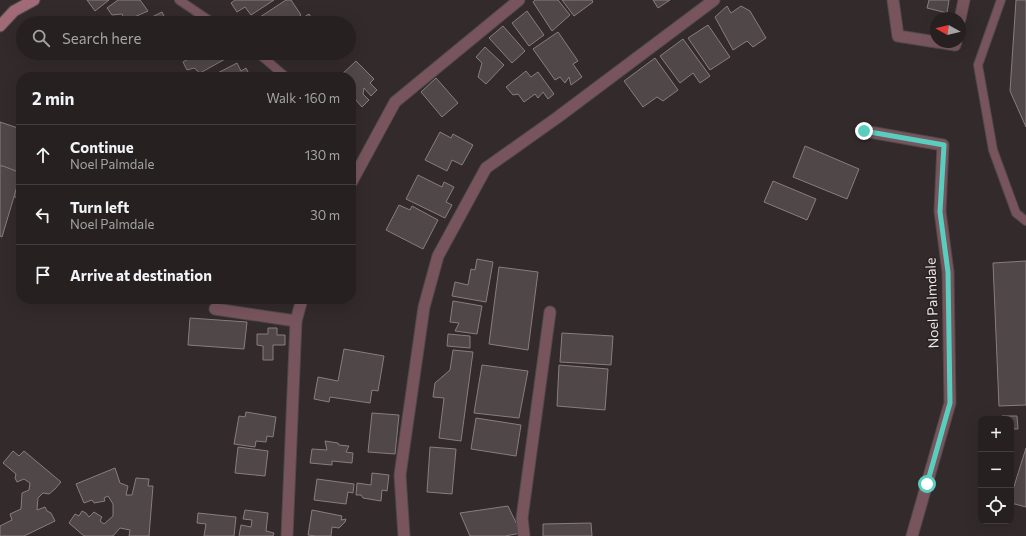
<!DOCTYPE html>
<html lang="en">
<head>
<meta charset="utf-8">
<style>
	:root { --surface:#262021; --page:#322d2e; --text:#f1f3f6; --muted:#a4a3a5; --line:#423e3f }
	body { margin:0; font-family:Commissioner,sans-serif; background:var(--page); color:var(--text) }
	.controls { position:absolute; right:12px; bottom:12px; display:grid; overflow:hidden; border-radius:8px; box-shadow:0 4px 16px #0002 }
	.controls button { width:36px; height:36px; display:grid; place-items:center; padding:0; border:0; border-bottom:1px solid var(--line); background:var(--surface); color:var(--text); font:20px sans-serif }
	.compass { position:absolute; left:930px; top:12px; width:36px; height:36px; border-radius:50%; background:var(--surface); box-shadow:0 4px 16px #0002; rotate:278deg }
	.stop { position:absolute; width:12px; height:12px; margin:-9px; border:3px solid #59cebe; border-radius:50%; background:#fff }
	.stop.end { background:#59cebe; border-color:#fff; box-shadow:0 1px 4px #0008 }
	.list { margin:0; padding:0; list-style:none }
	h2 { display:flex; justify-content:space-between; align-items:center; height:52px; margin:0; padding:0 16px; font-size:17px }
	h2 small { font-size:13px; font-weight:400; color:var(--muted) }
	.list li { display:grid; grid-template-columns:26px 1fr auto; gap:12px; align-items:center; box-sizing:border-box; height:60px; padding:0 16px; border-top:1px solid var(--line) }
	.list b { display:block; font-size:15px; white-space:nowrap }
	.list p { margin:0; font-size:13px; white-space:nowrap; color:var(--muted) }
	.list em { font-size:13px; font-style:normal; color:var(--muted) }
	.icon { flex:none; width:22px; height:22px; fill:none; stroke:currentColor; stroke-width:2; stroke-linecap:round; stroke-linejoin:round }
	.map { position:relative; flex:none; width:1026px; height:536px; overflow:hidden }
	.search { position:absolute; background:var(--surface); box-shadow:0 4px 16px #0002; left:16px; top:16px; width:340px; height:44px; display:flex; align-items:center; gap:10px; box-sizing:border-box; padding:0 14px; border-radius:22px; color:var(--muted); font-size:15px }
	.panel { position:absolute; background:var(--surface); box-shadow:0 4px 16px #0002; left:16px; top:72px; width:340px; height:232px; border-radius:16px }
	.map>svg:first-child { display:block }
	.building { fill:#504749; stroke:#887d7f }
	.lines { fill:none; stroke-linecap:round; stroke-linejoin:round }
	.service-casing { stroke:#50484a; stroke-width:10 }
	.minor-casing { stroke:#50484a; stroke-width:13 }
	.secondary-casing { stroke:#50484a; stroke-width:13 }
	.service { stroke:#78555d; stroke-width:8 }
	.minor { stroke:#78555d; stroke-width:11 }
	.secondary { stroke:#a16a77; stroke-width:11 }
	.route { stroke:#59cebe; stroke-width:5 }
	.labels { text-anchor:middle; stroke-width:3; stroke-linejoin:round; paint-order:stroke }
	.street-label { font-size:14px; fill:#eae4e5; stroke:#292123 }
</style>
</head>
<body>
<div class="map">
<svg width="1026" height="536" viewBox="0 0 1026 536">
	<rect width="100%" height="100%" fill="#332a2c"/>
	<g class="building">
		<polygon points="87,0 109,0 95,11"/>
		<polygon points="118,0 140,0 148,11 125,21 122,14 112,15 107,8"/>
		<polygon points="235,0 274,0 251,15 245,7 237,12 231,3"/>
		<polygon points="286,0 291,0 301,15 290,23 259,23 257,19"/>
		<polygon points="535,0 558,0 570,15 552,31 533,2"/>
		<polygon points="562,0 592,0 593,2 574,16"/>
		<polygon points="653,0 670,0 658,8"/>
		<polygon points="929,0 949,0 947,13 927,8"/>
		<polygon points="1016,0 1026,0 1026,127 1010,91"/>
		<polygon points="727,6 731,13 741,6 750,11 766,38 753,47 747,41 733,50 715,17"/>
		<polygon points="527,11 544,35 529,46 512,23"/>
		<polygon points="162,12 166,20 171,17 175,23 140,23"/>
		<polygon points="309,14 315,23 295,23"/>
		<polygon points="708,25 730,57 710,70 688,38"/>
		<polygon points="503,26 525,51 512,63 489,38"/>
		<polygon points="558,32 578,61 573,64 582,77 571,85 569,77 565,83 560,77 555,80 533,49"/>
		<polygon points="683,39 710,76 700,83 693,73 680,83 660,56"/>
		<polygon points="485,47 504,65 486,84 478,77 482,63 476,57"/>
		<polygon points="199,53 225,53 227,58 200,73 194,68 187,70 183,62"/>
		<polygon points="655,58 678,90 663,101 657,97 643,107 624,81"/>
		<polygon points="356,61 374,79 370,83 377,90 371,96 364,88 363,94 369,100 362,107 355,99 352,103 351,102 351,77 339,77"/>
		<polygon points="237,63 241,71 246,68 250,76 248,77 210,77"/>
		<polygon points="526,71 531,77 538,72 554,94 548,99 543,92 538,98 535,94 524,102 518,94 513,95 506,87"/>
		<polygon points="436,78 458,103 442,117 421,92"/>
		<polygon points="0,122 21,129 21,199 0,192"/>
		<polygon points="440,132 451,138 453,134 473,145 462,165 452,160 447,171 425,160"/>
		<polygon points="805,146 859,169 847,199 793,177"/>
		<polygon points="0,166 3,166 21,173 2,237 0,236"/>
		<polygon points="418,175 442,187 444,182 454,187 446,202 452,205 445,218 406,199"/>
		<polygon points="773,181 816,199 807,220 764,202"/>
		<polygon points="399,205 410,210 412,206 438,220 423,249 386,230"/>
		<polygon points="477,259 493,262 486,302 452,296 455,282 468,285 471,269 475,270"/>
		<polygon points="1026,261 1026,405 999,406 993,263"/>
		<polygon points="499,267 538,272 528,350 489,344"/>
		<polygon points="453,301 482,306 477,334 455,331 459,323 450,322"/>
		<polygon points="190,318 247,322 244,349 188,345"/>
		<polygon points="268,328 277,328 277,335 285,335 285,345 273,345 273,360 263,360 263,346 257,345 257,334 268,334"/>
		<polygon points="562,333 613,336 611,365 560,362"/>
		<polygon points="448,334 470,336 470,348 447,346"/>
		<polygon points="344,349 384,356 378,391 372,390 370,403 330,397 329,402 314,399 318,377 338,381"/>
		<polygon points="453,350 473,352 461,441 439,438 444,398 433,397 435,383 450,370"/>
		<polygon points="482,365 528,371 519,418 474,413"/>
		<polygon points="559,365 608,369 605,410 557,406"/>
		<polygon points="246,412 276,417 273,437 267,436 266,442 256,441 255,447 234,444 239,416 245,417"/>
		<polygon points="372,413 399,415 395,454 368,452"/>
		<polygon points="1002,416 1017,416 1018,429 1011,429 1011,419 1002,419"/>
		<polygon points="476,418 521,425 516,456 471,449"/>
		<polygon points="325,441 338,443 339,445 349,446 346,452 353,453 352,463 332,461 332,465 310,463 312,449 327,450"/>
		<polygon points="238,447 268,451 265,476 235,473"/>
		<polygon points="430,447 456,449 452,494 427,492"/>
		<polygon points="1026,448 1026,507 1011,503 1011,496"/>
		<polygon points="13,451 19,456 24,451 61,482 55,489 49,494 43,493 38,498 37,510 45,507 47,511 51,513 55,521 24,536 0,536 0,526 12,520 10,514 21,509 22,493 29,490 30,483 24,479 17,482 15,478 16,474 3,463"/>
		<polygon points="115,468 120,483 128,486 126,495 132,495 136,478 149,479 148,486 153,486 149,536 129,536 130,530 120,528 113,536 84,536 69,523 75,514 79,516 82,511 86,513 89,517 94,512 102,517 100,521 104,524 113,516 113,504 108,496 104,498 105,501 94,503 92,500 84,503 76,484"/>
		<polygon points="372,473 389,475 387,491 382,490 381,501 363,498 361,495 356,495 357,483 371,485"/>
		<polygon points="317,479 354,484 353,493 348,492 346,504 314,500"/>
		<polygon points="508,506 521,533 505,536 470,536 460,513"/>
		<polygon points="245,510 268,513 266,531 274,533 273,536 239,536 241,525 251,527 252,520 243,519"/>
		<polygon points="312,510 342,516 341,520 346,519 345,522 339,528 332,527 331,536 316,536 308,535"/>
		<polygon points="198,513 236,517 234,536 204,536 206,524 197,523"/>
		<polygon points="591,523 592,536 543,536 543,524"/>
	</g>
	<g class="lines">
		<defs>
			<g id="service">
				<polyline points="179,0 213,23"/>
				<polyline points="1001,0 978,65 993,150 1016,213 1026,221"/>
				<polyline points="258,53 286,77"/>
			</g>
			<g id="minor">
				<polyline points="893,0 898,36 936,42"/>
				<polyline points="960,19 964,0"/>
				<polyline points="937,42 955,45 956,42"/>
				<polyline points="864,131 943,145 940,211 948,272 950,403 912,536"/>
				<polyline points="351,183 395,102 519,0"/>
				<polyline points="215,309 296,321"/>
				<polyline points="287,536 296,321 302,299"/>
				<polyline points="404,536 400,475 424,307 438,256 486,168 558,117 714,0"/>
				<polyline points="524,536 522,518 550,312"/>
			</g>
			<polyline id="secondary" points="0,26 14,11 34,0"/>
		</defs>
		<use href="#service" class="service-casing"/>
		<use href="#minor" class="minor-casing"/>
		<use href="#secondary" class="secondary-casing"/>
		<use href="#service" class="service"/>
		<use href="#minor" class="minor"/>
		<use href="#secondary" class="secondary"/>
	</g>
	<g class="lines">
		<polyline class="route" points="864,131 944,145 940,212 948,272 950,403 927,484"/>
	</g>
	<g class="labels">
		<g class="street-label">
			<text transform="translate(932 303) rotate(-92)" y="5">Noel Palmdale</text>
		</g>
	</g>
</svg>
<div class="controls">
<button>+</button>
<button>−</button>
<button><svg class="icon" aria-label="locate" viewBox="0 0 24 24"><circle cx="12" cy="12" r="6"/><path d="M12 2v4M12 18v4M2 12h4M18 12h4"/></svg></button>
</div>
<svg class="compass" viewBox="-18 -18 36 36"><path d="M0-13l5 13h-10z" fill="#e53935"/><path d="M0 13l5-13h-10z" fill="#a4a3a5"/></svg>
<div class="stop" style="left:927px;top:484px"></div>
<div class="stop end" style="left:864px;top:131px"></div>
<div class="search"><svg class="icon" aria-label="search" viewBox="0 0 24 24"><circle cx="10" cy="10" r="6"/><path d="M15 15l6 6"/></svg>Search here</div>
<section class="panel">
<h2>2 min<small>Walk · 160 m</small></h2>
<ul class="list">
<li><svg class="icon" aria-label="ahead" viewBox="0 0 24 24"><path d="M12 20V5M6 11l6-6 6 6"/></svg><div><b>Continue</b><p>Noel Palmdale</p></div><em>130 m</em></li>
<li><svg class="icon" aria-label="left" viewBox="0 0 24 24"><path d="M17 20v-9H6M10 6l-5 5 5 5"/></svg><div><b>Turn left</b><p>Noel Palmdale</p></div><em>30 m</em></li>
<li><svg class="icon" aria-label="arrive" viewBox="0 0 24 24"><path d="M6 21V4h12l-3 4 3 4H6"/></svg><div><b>Arrive at destination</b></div></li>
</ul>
</section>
</div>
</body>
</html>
